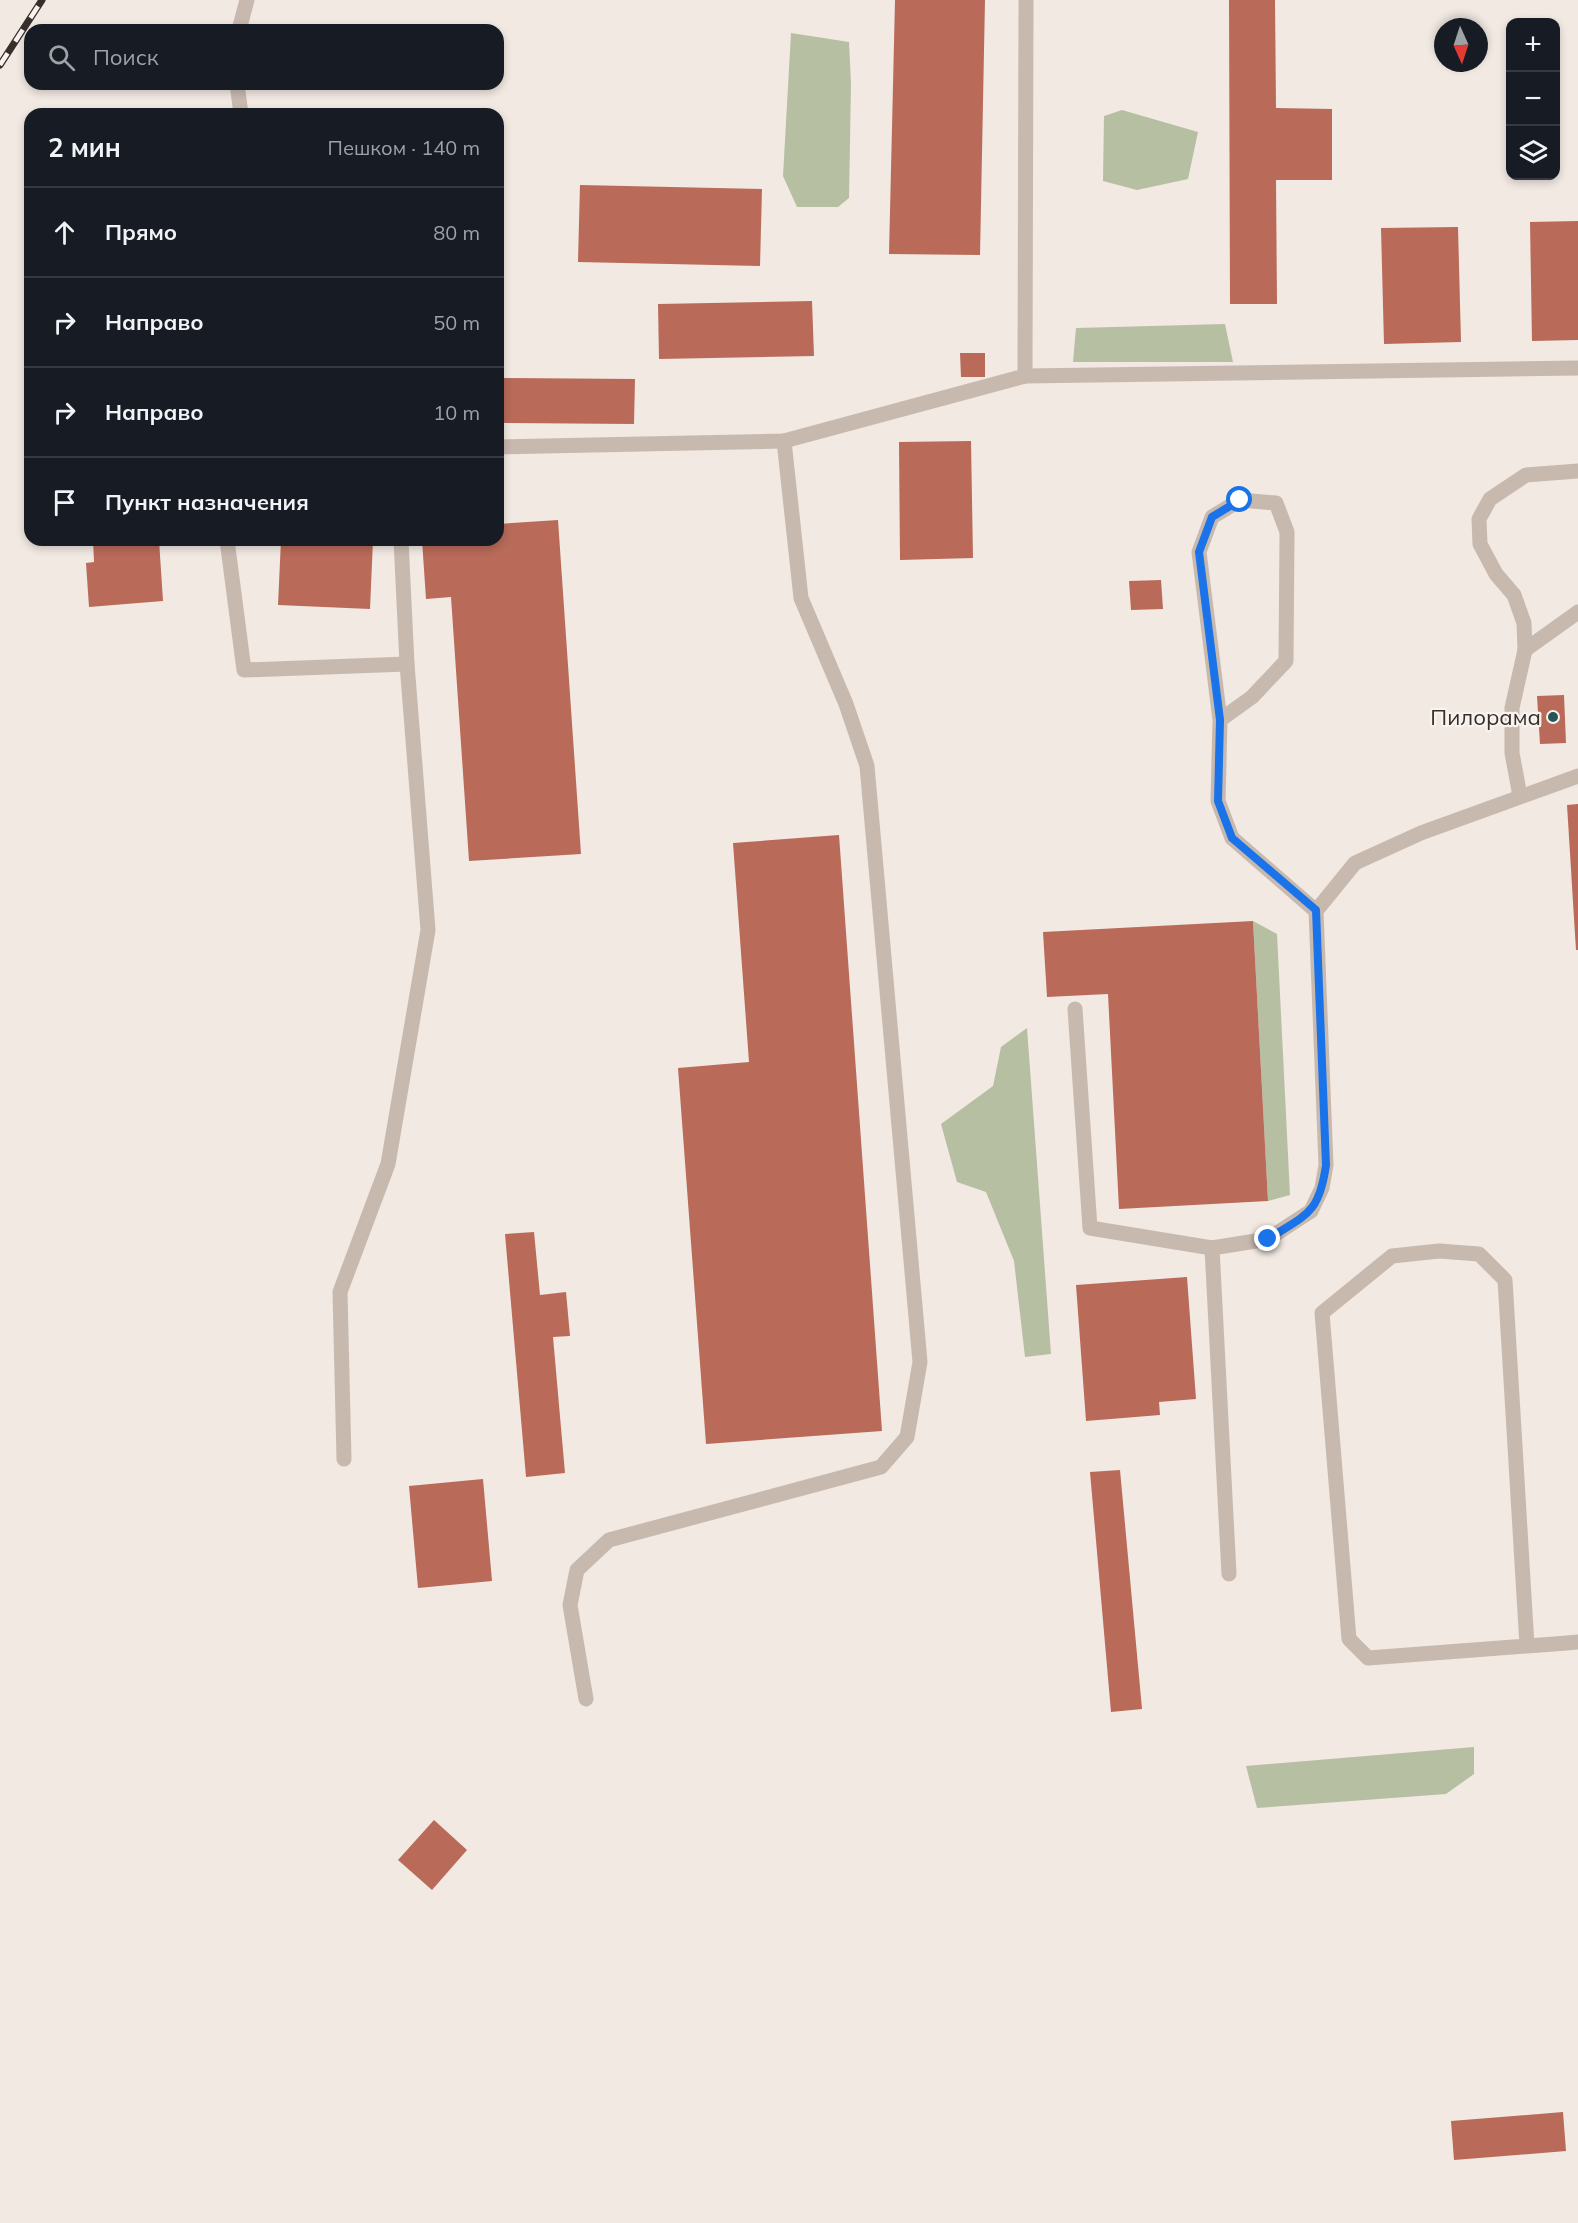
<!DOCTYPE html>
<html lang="ru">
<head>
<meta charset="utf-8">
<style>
	:root { --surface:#171b24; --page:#242831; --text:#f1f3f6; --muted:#9ea1a6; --line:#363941 }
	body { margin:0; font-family:Mulish,sans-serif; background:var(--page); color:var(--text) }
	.controls { position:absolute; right:18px; top:18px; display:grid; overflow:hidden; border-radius:12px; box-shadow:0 3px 9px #0003 }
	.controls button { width:54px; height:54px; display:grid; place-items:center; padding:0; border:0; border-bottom:2px solid var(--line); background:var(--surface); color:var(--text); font:30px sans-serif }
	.compass { position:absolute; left:1434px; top:18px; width:54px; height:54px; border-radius:50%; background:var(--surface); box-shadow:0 3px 9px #0003; rotate:177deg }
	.stop { position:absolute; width:18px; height:18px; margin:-14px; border:4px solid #1a73e8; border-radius:50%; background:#fff }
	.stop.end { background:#1a73e8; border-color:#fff; box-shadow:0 2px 6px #0008 }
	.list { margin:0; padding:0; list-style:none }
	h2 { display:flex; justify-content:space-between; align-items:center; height:78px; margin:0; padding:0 24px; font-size:26px }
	h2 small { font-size:20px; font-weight:400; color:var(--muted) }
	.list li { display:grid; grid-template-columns:39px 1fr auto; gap:18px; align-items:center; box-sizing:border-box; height:90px; padding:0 24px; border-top:2px solid var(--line) }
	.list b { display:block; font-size:22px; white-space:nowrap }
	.list em { font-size:20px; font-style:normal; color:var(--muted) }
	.icon { flex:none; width:33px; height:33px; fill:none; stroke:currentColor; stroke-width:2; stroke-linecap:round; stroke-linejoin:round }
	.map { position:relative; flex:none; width:1578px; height:2223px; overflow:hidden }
	.search { position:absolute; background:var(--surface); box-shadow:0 3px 9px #0003; left:24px; top:24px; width:480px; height:66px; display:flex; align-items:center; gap:15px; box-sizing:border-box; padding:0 21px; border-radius:18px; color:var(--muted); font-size:22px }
	.panel { position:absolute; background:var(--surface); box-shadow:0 3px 9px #0003; left:24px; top:108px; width:480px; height:438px; border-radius:18px }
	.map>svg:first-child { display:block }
	.green { fill:#b7bfa3 }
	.building { fill:#b96a59 }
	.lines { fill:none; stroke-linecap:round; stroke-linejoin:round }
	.service { stroke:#c8b9af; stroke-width:15 }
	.rail-casing { stroke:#382f2c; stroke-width:7 }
	.rail { stroke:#f9f3ee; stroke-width:4.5; stroke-dasharray:14; stroke-linecap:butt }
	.route { stroke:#1a73e8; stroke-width:8 }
	.poi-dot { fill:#265555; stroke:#f9f3ee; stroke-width:2 }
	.labels { text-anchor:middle; stroke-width:4.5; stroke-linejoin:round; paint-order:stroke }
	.poi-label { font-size:22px; fill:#382f2c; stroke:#f9f3ee; text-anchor:end }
</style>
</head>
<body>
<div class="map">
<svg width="1578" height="2223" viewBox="0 0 1578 2223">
	<rect width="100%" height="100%" fill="#f1e9e2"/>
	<g class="green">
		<polygon points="791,33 849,42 851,84 849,198 838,207 797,207 783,176"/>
		<polygon points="1122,110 1198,132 1188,179 1137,190 1103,181 1104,116"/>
		<polygon points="1225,324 1233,362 1073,362 1076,328"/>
		<polygon points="1253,921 1277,934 1290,1195 1268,1201"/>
		<polygon points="1027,1028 1051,1354 1025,1357 1014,1261 986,1192 957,1182 941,1124 993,1086 1001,1047"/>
		<polygon points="1474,1747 1474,1774 1446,1794 1257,1808 1246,1766"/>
	</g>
	<g class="building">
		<polygon points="895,0 985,0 980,255 889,254"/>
		<polygon points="1229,0 1275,0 1276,108 1332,109 1332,180 1276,180 1277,304 1230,304"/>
		<polygon points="580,185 762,189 760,266 578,262"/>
		<polygon points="1578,221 1578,340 1532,341 1530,222"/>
		<polygon points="1458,227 1461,342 1384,344 1381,228"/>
		<polygon points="812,301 814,356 659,359 658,304"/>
		<polygon points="960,353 985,353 985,377 961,377"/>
		<polygon points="498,378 635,379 634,424 498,423"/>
		<polygon points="971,441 973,558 900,560 899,442"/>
		<polygon points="558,520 581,854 469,861 451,597 426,599 422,540 498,540 498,524"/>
		<polygon points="93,540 159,540 163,601 89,607 86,563 94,562"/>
		<polygon points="281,540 373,540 370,609 278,605"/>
		<polygon points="1161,580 1163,609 1131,610 1129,581"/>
		<polygon points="1564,695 1566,743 1540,744 1537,696"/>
		<polygon points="1578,804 1578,950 1576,950 1567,805"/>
		<polygon points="839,835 882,1431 706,1444 678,1068 749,1062 733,843"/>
		<polygon points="1253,921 1268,1201 1119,1209 1108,994 1047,997 1043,932"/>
		<polygon points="534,1232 540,1295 566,1292 570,1336 553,1337 565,1473 526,1477 505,1234"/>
		<polygon points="1187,1277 1196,1399 1159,1402 1160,1415 1086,1421 1076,1285"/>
		<polygon points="1120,1470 1142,1709 1111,1712 1090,1472"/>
		<polygon points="483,1479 492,1581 418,1588 409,1486"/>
		<polygon points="434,1820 467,1850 432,1890 398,1860"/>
		<polygon points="1563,2112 1566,2151 1454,2160 1451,2121"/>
	</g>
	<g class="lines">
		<g class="service">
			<polyline points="239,30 247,0"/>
			<polyline points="237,84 241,114"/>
			<polyline points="1025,376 1578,368"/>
			<polyline points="498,447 784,441 1025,376 1026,0"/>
			<polyline points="227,540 244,670 407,664"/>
			<polyline points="1525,650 1578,612"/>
			<polyline points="1220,720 1252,697 1286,661 1287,532 1276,503 1240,500 1212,517 1199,552 1220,720 1218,801 1232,838 1316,911"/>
			<polyline points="1520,796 1512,753 1512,708 1525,650 1524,623 1514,595 1496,574 1480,544 1479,519 1490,499 1526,475 1578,471"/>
			<polyline points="1075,1009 1090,1228 1212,1248"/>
			<polyline points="344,1459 340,1292 388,1164 428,930 407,664 401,540"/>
			<polyline points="1229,1574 1212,1248 1268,1239 1311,1211 1322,1188 1326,1165 1316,911 1355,863 1421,833 1578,776"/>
			<polyline points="1527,1646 1505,1280 1479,1254 1439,1251 1392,1256 1322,1313 1349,1639 1368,1658 1567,1643 1578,1642"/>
			<polyline points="586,1699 570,1605 577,1570 609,1540 881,1467 907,1437 920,1362 867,766 846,704 801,598 784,441"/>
		</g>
		<defs>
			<polyline id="rail" points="0,65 42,0"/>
		</defs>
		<use href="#rail" class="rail-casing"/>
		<use href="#rail" class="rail"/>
	</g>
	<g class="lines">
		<path class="route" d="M1240 500 1212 517 1199 552 1220 720 1218 801 1232 838 1316 910 1326 1165C1319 1214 1307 1214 1268 1239"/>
	</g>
	<circle class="poi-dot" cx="1553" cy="717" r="6"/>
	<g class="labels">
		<g class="poi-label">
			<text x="1541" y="725">Пилорама</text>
		</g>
	</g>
</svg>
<div class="controls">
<button>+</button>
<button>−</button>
<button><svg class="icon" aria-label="layers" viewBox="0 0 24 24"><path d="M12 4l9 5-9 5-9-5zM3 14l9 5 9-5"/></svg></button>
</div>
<svg class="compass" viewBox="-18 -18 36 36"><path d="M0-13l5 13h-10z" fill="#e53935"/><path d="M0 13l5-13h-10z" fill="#9ea1a6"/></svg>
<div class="stop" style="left:1240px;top:500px"></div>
<div class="stop end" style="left:1268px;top:1239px"></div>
<div class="search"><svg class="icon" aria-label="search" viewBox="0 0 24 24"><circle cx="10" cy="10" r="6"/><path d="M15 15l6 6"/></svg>Поиск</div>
<section class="panel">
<h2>2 мин<small>Пешком · 140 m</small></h2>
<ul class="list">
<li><svg class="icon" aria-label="ahead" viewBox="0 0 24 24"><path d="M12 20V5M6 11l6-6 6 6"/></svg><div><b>Прямо</b></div><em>80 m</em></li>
<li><svg class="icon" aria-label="right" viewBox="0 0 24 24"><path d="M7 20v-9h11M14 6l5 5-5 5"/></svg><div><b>Направо</b></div><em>50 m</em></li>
<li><svg class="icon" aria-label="right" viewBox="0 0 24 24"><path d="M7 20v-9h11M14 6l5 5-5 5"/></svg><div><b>Направо</b></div><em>10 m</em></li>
<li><svg class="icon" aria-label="arrive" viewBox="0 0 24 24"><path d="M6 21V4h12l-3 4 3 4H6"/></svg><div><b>Пункт назначения</b></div></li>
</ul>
</section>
</div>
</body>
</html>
